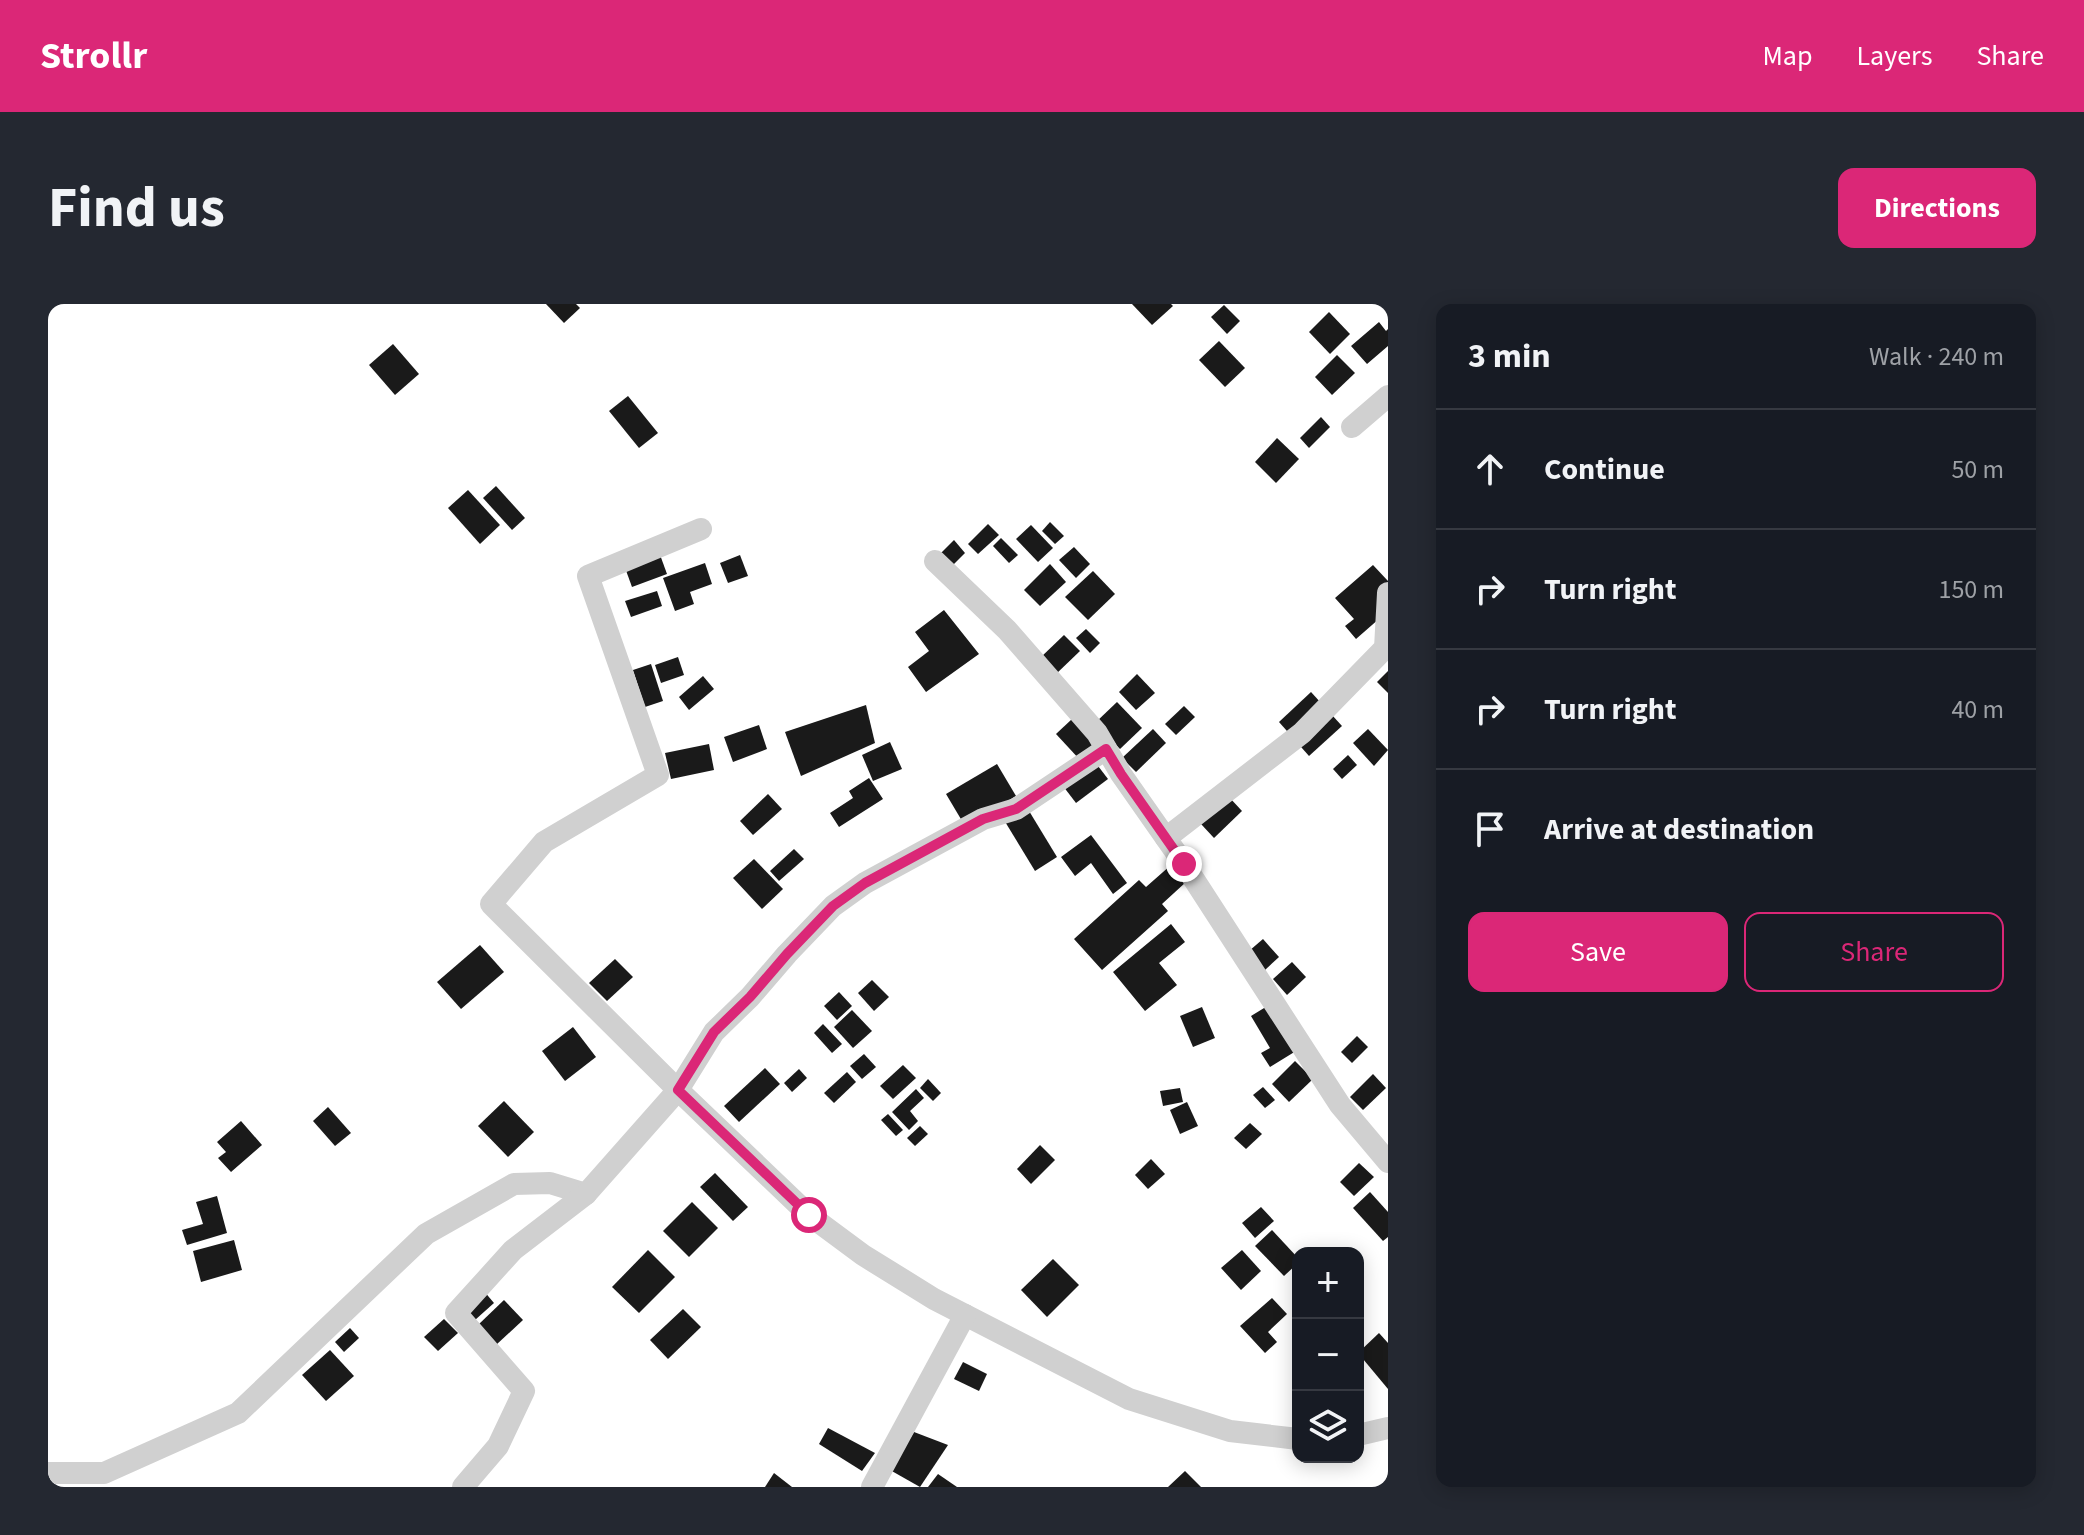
<!DOCTYPE html>
<html lang="en">
<head>
<meta charset="utf-8">
<style>
	:root { --surface:#171b24; --page:#242831; --text:#f1f3f6; --muted:#9ea1a6; --line:#363941; --accent:#db2777 }
	body { margin:0; font-family:"Source Sans 3",sans-serif; background:var(--page); color:var(--text) }
	.controls { position:absolute; right:24px; bottom:24px; display:grid; overflow:hidden; border-radius:16px; box-shadow:0 4px 20px #0003 }
	.controls button { width:72px; height:72px; display:grid; place-items:center; padding:0; border:0; border-bottom:2px solid var(--line); background:var(--surface); color:var(--text); font:40px sans-serif }
	.stop { position:absolute; width:24px; height:24px; margin:-18px; border:6px solid #db2777; border-radius:50%; background:#fff }
	.stop.end { background:#db2777; border-color:#fff; box-shadow:0 2px 8px #0008 }
	.list { margin:0; padding:0; list-style:none }
	h2 { display:flex; justify-content:space-between; align-items:center; height:104px; margin:0; padding:0 32px; font-size:34px }
	h2 small { font-size:26px; font-weight:400; color:var(--muted) }
	.list li { display:grid; grid-template-columns:52px 1fr auto; gap:24px; align-items:center; box-sizing:border-box; height:120px; padding:0 32px; border-top:2px solid var(--line) }
	.list b { display:block; font-size:30px; white-space:nowrap }
	.list em { font-size:26px; font-style:normal; color:var(--muted) }
	.actions { display:flex; gap:16px; padding:24px 32px }
	.actions a { flex:1; padding:18px 0; border:2px solid var(--accent); border-radius:16px; text-align:center; font-size:28px; color:var(--accent) }
	.actions .main { background:var(--accent); color:#fff }
	.icon { flex:none; width:44px; height:44px; fill:none; stroke:currentColor; stroke-width:2; stroke-linecap:round; stroke-linejoin:round }
	.map { position:relative; flex:none; width:1340px; height:1183px; overflow:hidden; border-radius:16px }
	header { display:flex; align-items:center; gap:48px; box-sizing:border-box; height:112px; padding:0 40px; background:var(--accent); color:#fff }
	header strong { font-size:38px }
	nav { display:flex; gap:44px; margin-inline-start:auto; font-size:28px }
	.intro { display:flex; align-items:center; justify-content:space-between; box-sizing:border-box; height:192px; padding:0 48px }
	h1 { margin:0; font-size:56px }
	.button { padding:20px 36px; border-radius:16px; background:var(--accent); color:#fff; font-size:28px; font-weight:700 }
	main { display:flex; gap:48px; padding:0 48px }
	aside { flex:1; background:var(--surface); border-radius:16px; box-shadow:0 4px 20px #0003 }
	.map>svg:first-child { display:block }
	.building { fill:#1a1a1a }
	.lines { fill:none; stroke-linecap:round; stroke-linejoin:round }
	.minor { stroke:#d0d0d0; stroke-width:22 }
	.route { stroke:#db2777; stroke-width:10 }
</style>
</head>
<body>
<header>
<strong>Strollr</strong>
<nav><a>Map</a><a>Layers</a><a>Share</a></nav>
</header>
<div class="intro"><h1>Find us</h1><a class="button">Directions</a></div>
<main>
<div class="map">
<svg width="1340" height="1183" viewBox="0 0 1340 1183">
	<rect width="100%" height="100%" fill="#fff"/>
	<g class="building">
		<polygon points="498,0 528,0 532,4 516,19"/>
		<polygon points="1084,0 1123,0 1125,2 1104,21"/>
		<polygon points="1176,1 1192,17 1179,30 1163,13"/>
		<polygon points="1281,8 1302,30 1282,50 1261,28"/>
		<polygon points="1331,18 1338,27 1340,25 1340,42 1319,60 1303,42"/>
		<polygon points="1171,37 1197,64 1177,83 1151,56"/>
		<polygon points="345,40 371,70 347,91 321,61"/>
		<polygon points="1289,51 1307,69 1284,91 1267,73"/>
		<polygon points="580,92 610,129 591,144 561,107"/>
		<polygon points="1273,113 1282,123 1261,144 1252,134"/>
		<polygon points="1229,134 1251,155 1228,179 1207,158"/>
		<polygon points="448,182 477,214 464,226 435,194"/>
		<polygon points="420,186 452,221 432,240 400,204"/>
		<polygon points="1002,218 1016,232 1007,240 994,227"/>
		<polygon points="940,220 951,231 930,250 920,240"/>
		<polygon points="983,221 1005,244 990,258 968,235"/>
		<polygon points="953,234 970,251 961,259 945,242"/>
		<polygon points="906,236 917,249 904,262 892,250"/>
		<polygon points="1026,243 1042,260 1028,274 1011,256"/>
		<polygon points="611,248 619,270 584,283 576,261"/>
		<polygon points="692,251 700,272 680,279 672,259"/>
		<polygon points="657,259 664,280 642,288 646,300 627,307 615,274"/>
		<polygon points="1002,260 1018,278 992,302 976,286"/>
		<polygon points="1325,261 1340,277 1340,307 1308,335 1297,322 1306,315 1287,294"/>
		<polygon points="1045,267 1067,290 1040,316 1017,293"/>
		<polygon points="609,287 614,302 583,313 577,297"/>
		<polygon points="896,306 931,350 878,388 860,363 881,347 867,328"/>
		<polygon points="1038,325 1052,339 1042,349 1028,334"/>
		<polygon points="1016,331 1032,347 1007,371 991,355"/>
		<polygon points="630,353 636,371 613,379 607,361"/>
		<polygon points="603,360 615,397 597,403 585,366"/>
		<polygon points="1340,367 1340,389 1329,378"/>
		<polygon points="1089,370 1107,389 1088,406 1071,388"/>
		<polygon points="655,372 666,385 641,406 631,393"/>
		<polygon points="1263,388 1294,422 1261,452 1231,418"/>
		<polygon points="1069,398 1094,424 1072,445 1047,419"/>
		<polygon points="818,401 827,439 753,472 737,428"/>
		<polygon points="1136,402 1147,413 1128,431 1117,420"/>
		<polygon points="1024,415 1049,442 1033,457 1008,430"/>
		<polygon points="711,421 719,445 685,458 676,433"/>
		<polygon points="1105,425 1118,439 1088,468 1074,454"/>
		<polygon points="1320,425 1340,446 1326,462 1305,439"/>
		<polygon points="842,438 854,465 825,477 814,451"/>
		<polygon points="661,440 666,466 623,475 617,449"/>
		<polygon points="1300,451 1309,461 1294,475 1285,465"/>
		<polygon points="1047,458 1060,475 1028,499 1015,482"/>
		<polygon points="949,460 968,492 917,522 898,490"/>
		<polygon points="821,474 835,495 791,523 782,509 805,494 801,487"/>
		<polygon points="720,490 734,505 705,531 692,517"/>
		<polygon points="1181,493 1194,507 1166,534 1153,520"/>
		<polygon points="978,502 1009,553 987,567 956,516"/>
		<polygon points="1043,531 1079,579 1065,590 1043,559 1027,572 1013,553"/>
		<polygon points="746,545 756,555 731,577 722,567"/>
		<polygon points="706,555 735,585 714,605 685,574"/>
		<polygon points="1123,561 1138,578 1114,600 1120,607 1054,666 1026,635 1091,576 1098,583"/>
		<polygon points="1123,620 1137,638 1111,659 1129,681 1097,707 1065,668"/>
		<polygon points="1215,635 1231,653 1217,666 1201,647"/>
		<polygon points="432,641 456,668 413,705 389,678"/>
		<polygon points="567,655 585,673 559,697 541,679"/>
		<polygon points="1244,658 1258,673 1239,691 1225,675"/>
		<polygon points="824,676 841,693 826,707 810,689"/>
		<polygon points="791,688 804,702 789,716 776,702"/>
		<polygon points="1221,701 1248,747 1222,763 1213,749 1222,744 1203,712"/>
		<polygon points="1154,703 1167,734 1145,743 1132,712"/>
		<polygon points="804,706 824,727 805,744 786,723"/>
		<polygon points="775,720 794,740 784,749 766,729"/>
		<polygon points="525,723 548,753 517,777 494,747"/>
		<polygon points="1309,732 1320,743 1304,759 1293,748"/>
		<polygon points="816,750 828,763 814,775 802,762"/>
		<polygon points="1247,757 1265,775 1241,798 1224,780"/>
		<polygon points="855,761 868,774 845,795 832,782"/>
		<polygon points="717,764 732,780 691,818 676,802"/>
		<polygon points="751,765 759,774 744,788 736,779"/>
		<polygon points="799,768 808,778 786,799 776,789"/>
		<polygon points="1325,770 1338,784 1315,806 1302,793"/>
		<polygon points="880,775 893,789 885,797 872,784"/>
		<polygon points="1215,783 1227,796 1217,804 1205,791"/>
		<polygon points="1132,784 1135,798 1115,802 1112,787"/>
		<polygon points="868,785 876,794 862,807 870,817 861,826 844,808"/>
		<polygon points="456,797 486,828 460,853 430,822"/>
		<polygon points="1139,798 1150,822 1132,830 1122,806"/>
		<polygon points="280,803 303,829 287,842 265,817"/>
		<polygon points="840,810 855,826 848,832 833,816"/>
		<polygon points="193,817 214,841 183,868 170,854 178,848 169,838"/>
		<polygon points="1202,819 1214,830 1198,845 1186,834"/>
		<polygon points="872,822 880,830 867,842 859,834"/>
		<polygon points="992,841 1007,856 983,880 969,865"/>
		<polygon points="1103,855 1117,870 1100,885 1087,871"/>
		<polygon points="1311,859 1326,873 1306,892 1292,878"/>
		<polygon points="667,869 700,903 685,917 652,883"/>
		<polygon points="1322,888 1340,908 1340,933 1335,937 1305,904"/>
		<polygon points="169,892 179,929 139,941 134,926 155,920 148,898"/>
		<polygon points="644,898 670,924 641,953 615,927"/>
		<polygon points="1213,903 1226,917 1207,934 1194,919"/>
		<polygon points="1224,926 1250,954 1250,959 1236,972 1207,942"/>
		<polygon points="186,936 194,966 153,978 145,947"/>
		<polygon points="600,946 627,973 591,1009 564,983"/>
		<polygon points="1194,946 1213,967 1193,986 1173,964"/>
		<polygon points="1005,955 1031,981 999,1013 973,986"/>
		<polygon points="435,986 446,999 427,1016 416,1003"/>
		<polygon points="1224,994 1239,1010 1220,1028 1229,1038 1217,1049 1192,1022"/>
		<polygon points="456,996 475,1016 448,1041 430,1021"/>
		<polygon points="635,1005 653,1023 620,1055 602,1036"/>
		<polygon points="396,1015 410,1029 390,1047 376,1033"/>
		<polygon points="302,1024 311,1034 296,1048 287,1038"/>
		<polygon points="1331,1029 1340,1039 1340,1085 1310,1049"/>
		<polygon points="282,1046 306,1072 278,1097 254,1071"/>
		<polygon points="915,1058 939,1070 931,1087 906,1075"/>
		<polygon points="780,1124 827,1149 814,1167 771,1140"/>
		<polygon points="866,1128 900,1141 872,1183 842,1166"/>
		<polygon points="1137,1167 1153,1183 1120,1183"/>
		<polygon points="726,1169 744,1183 717,1183"/>
		<polygon points="890,1170 909,1183 880,1183"/>
	</g>
	<g class="lines">
		<g class="minor">
			<polyline points="1304,123 1340,92"/>
			<polyline points="887,257 959,326 1049,429 1073,470 1136,560 1292,801 1340,858"/>
			<polyline points="1058,445 968,505 935,515 817,579 785,602 739,650 702,693 666,728 630,786 761,911 815,951 886,995 1081,1095 1182,1127 1250,1135"/>
			<polyline points="1118,534 1254,429 1337,344 1340,289"/>
			<polyline points="1310,1131 1340,1124"/>
			<polyline points="0,1169 56,1169 190,1109 378,930 466,880 502,879 538,890"/>
			<polyline points="415,1183 450,1142 476,1087 408,1009 465,946 538,890 630,786 443,600 496,538 610,471 540,272 653,225"/>
			<polyline points="824,1183 917,1011"/>
		</g>
	</g>
	<g class="lines">
		<polyline class="route" points="761,911 630,786 666,728 702,693 739,650 785,602 817,579 935,515 968,505 1058,445 1073,470 1136,560"/>
	</g>
</svg>
<div class="controls">
<button>+</button>
<button>−</button>
<button><svg class="icon" aria-label="layers" viewBox="0 0 24 24"><path d="M12 4l9 5-9 5-9-5zM3 14l9 5 9-5"/></svg></button>
</div>
<div class="stop" style="left:761px;top:911px"></div>
<div class="stop end" style="left:1136px;top:560px"></div>
</div>
<aside>
<h2>3 min<small>Walk · 240 m</small></h2>
<ul class="list">
<li><svg class="icon" aria-label="ahead" viewBox="0 0 24 24"><path d="M12 20V5M6 11l6-6 6 6"/></svg><div><b>Continue</b></div><em>50 m</em></li>
<li><svg class="icon" aria-label="right" viewBox="0 0 24 24"><path d="M7 20v-9h11M14 6l5 5-5 5"/></svg><div><b>Turn right</b></div><em>150 m</em></li>
<li><svg class="icon" aria-label="right" viewBox="0 0 24 24"><path d="M7 20v-9h11M14 6l5 5-5 5"/></svg><div><b>Turn right</b></div><em>40 m</em></li>
<li><svg class="icon" aria-label="arrive" viewBox="0 0 24 24"><path d="M6 21V4h12l-3 4 3 4H6"/></svg><div><b>Arrive at destination</b></div></li>
</ul>
<div class="actions"><a class="main">Save</a><a>Share</a></div>
</aside>
</main>
</body>
</html>
